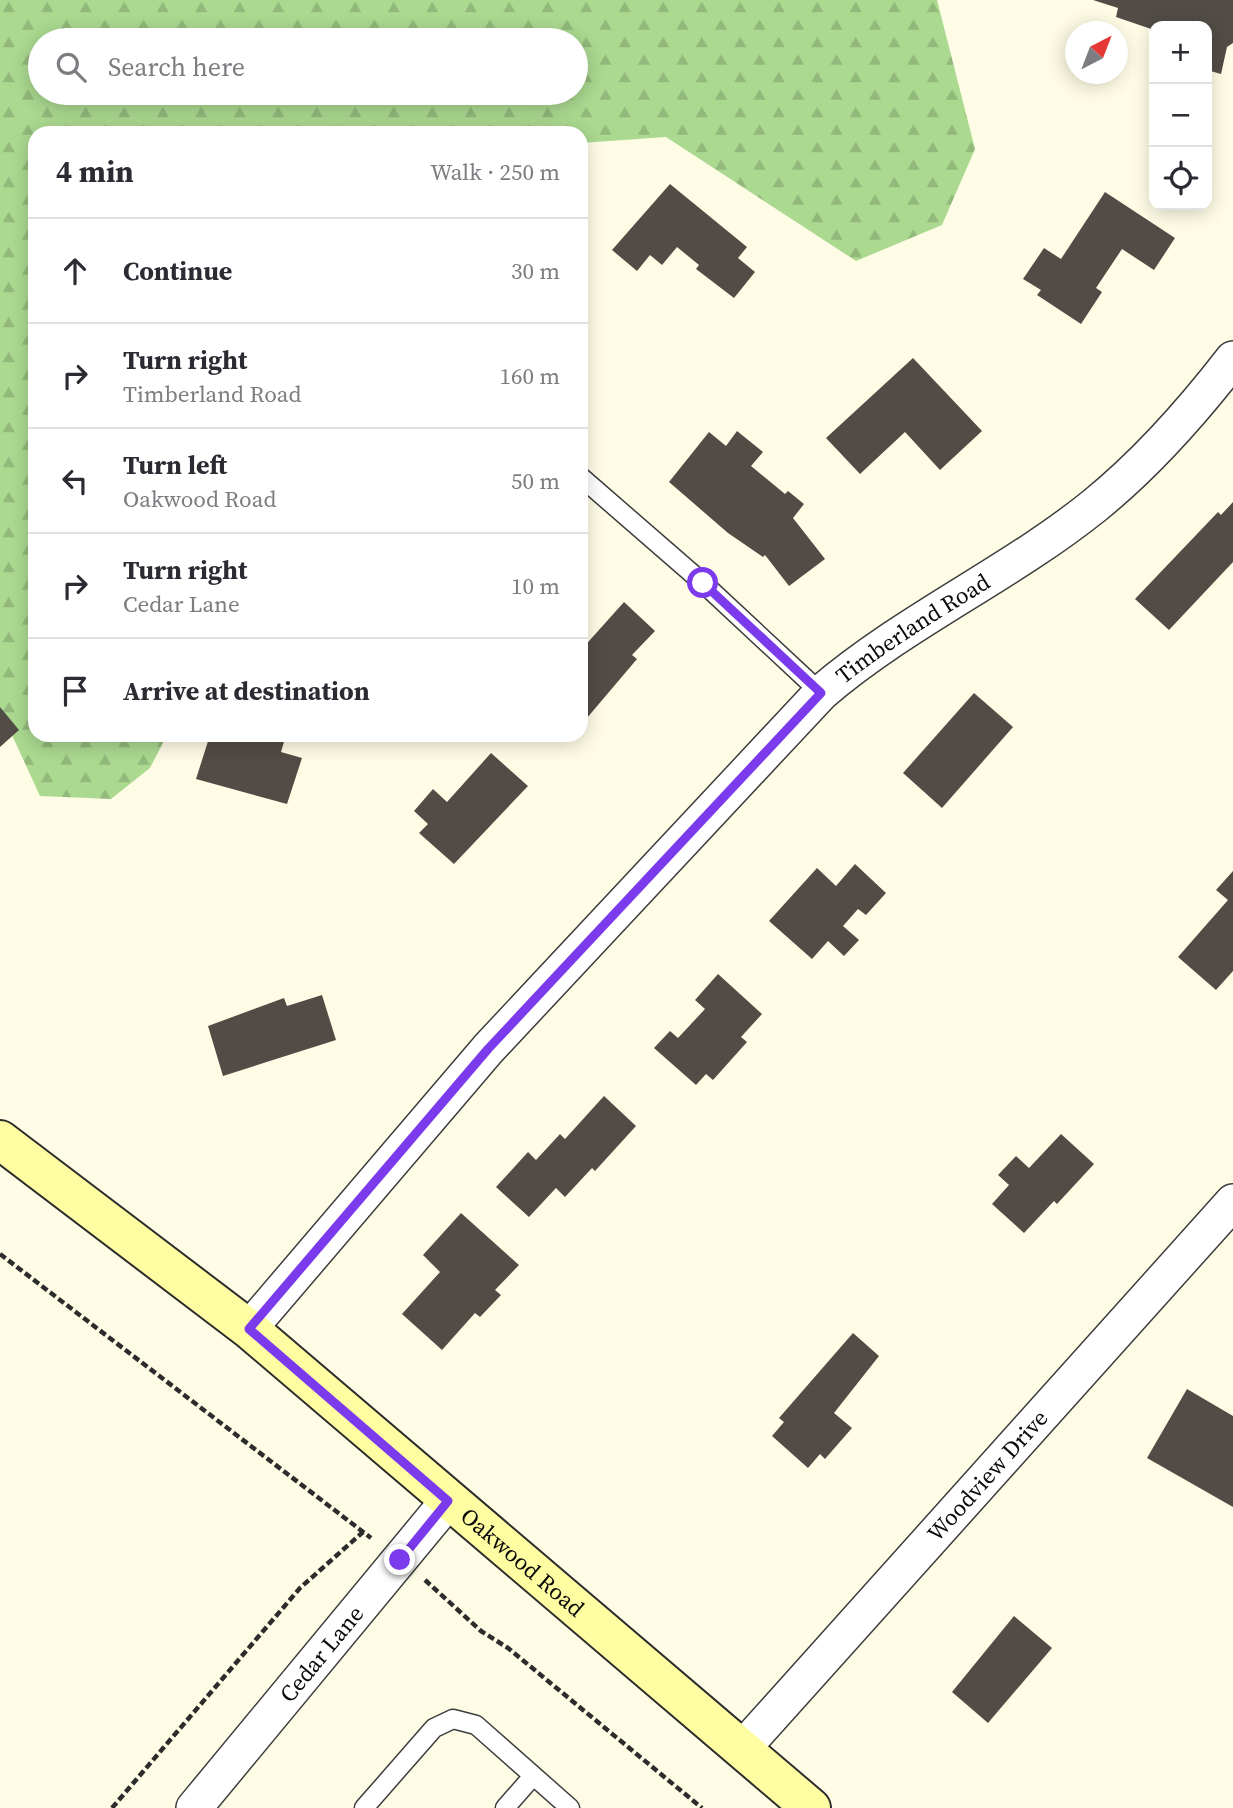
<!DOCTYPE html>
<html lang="en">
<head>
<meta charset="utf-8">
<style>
	:root { --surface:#fff; --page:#f2f2f3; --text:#2b2b33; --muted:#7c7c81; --line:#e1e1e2 }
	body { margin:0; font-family:"Source Serif 4",serif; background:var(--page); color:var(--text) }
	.controls { position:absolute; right:21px; top:21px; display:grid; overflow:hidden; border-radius:14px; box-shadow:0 4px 18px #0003 }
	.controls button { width:63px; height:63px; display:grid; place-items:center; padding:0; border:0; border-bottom:2px solid var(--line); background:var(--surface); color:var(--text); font:35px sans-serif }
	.compass { position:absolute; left:1065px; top:21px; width:63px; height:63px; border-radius:50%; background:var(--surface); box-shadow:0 4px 18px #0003; rotate:42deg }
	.stop { position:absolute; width:21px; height:21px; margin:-16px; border:5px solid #7c3aed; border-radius:50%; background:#fff }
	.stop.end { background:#7c3aed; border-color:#fff; box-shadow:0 2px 7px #0008 }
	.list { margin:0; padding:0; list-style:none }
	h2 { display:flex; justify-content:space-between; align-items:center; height:91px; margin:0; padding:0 28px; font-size:30px }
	h2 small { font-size:23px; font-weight:400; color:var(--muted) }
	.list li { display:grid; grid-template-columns:46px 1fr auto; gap:21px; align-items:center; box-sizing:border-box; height:105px; padding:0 28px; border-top:2px solid var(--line) }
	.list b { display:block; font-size:26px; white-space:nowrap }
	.list p { margin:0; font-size:23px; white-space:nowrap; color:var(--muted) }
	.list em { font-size:23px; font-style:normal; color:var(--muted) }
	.icon { flex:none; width:38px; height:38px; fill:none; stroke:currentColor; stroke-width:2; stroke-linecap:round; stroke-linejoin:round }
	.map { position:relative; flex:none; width:1233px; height:1808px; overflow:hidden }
	.search { position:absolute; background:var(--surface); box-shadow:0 4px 18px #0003; left:28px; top:28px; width:560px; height:77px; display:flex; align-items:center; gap:18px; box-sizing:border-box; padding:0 24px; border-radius:38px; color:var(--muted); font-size:26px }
	.panel { position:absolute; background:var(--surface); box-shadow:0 4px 18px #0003; left:28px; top:126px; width:560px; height:616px; border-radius:21px }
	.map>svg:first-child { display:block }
	.forest { fill:url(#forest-firs); fill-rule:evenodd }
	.building { fill:#524c46 }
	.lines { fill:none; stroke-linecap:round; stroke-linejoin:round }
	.lane-casing { stroke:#3d3d3d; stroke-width:21 }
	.street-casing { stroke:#3d3d3d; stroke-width:38 }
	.secondary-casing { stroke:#2c2c2c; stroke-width:42 }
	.path { stroke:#2c2c2c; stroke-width:4.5; stroke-dasharray:7 3.5; stroke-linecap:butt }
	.lane { stroke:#fff; stroke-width:18 }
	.street { stroke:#fff; stroke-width:35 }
	.secondary { stroke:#fffda1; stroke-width:38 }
	.route { stroke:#7c3aed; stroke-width:9 }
	.labels { text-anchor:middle; stroke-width:7; stroke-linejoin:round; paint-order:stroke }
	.street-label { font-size:23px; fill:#0a0a0a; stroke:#fff }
</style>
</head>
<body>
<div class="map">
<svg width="1233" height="1808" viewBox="0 0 1233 1808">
	<defs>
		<pattern id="forest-firs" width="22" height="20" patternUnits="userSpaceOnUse" patternTransform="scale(1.75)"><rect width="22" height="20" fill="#abd990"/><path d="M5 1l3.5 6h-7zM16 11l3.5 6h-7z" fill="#92b97b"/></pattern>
	</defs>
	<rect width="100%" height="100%" fill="#fffce6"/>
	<path class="forest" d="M0 0H937L975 149 942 225 856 261 666 137 581 143V133H35V735H167L150 768 111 799 40 796 0 709ZM40 40H576V93H40Z"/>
	<g class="building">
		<polygon points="1093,0 1233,0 1233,43 1227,47 1221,74 1207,70 1207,26 1154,26 1154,30 1116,17 1118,8"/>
		<polygon points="670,184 747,247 738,258 755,272 734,298 696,269 699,265 677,247 662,265 650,255 637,271 612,250"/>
		<polygon points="1105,192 1175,238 1154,270 1122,249 1096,288 1102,292 1081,324 1037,295 1041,290 1023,279 1044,248 1061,259"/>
		<polygon points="913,358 982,431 940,470 905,432 860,474 826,438"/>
		<polygon points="737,431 763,452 751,466 785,494 788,491 804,504 793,518 825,559 789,586 765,555 763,557 728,533 669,482 709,432 726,446"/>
		<polygon points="1233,502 1233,562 1169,630 1135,599 1218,512 1221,515"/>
		<polygon points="624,602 655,631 632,655 637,659 581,725 581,650"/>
		<polygon points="974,693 1013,727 942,808 903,773"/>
		<polygon points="0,707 19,730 0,747"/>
		<polygon points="210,735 227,735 249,742 252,735 286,735 281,752 302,758 287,804 196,779"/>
		<polygon points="491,753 528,786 454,864 419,833 428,824 414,811 433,789 447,802"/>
		<polygon points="855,864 886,893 866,915 858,909 843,926 859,940 844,956 828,941 812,959 769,921 817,868 836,886"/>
		<polygon points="1233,871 1233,971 1216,990 1178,957 1228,900 1216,890"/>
		<polygon points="718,974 762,1014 741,1037 747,1042 713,1080 706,1074 696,1085 654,1048 670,1031 678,1038 705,1009 695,1000"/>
		<polygon points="322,995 336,1040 223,1076 208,1026 284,998 287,1006"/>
		<polygon points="604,1096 636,1126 595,1171 592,1168 565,1197 556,1188 529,1217 496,1187 528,1152 536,1160 560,1134 565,1139"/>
		<polygon points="1061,1134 1094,1164 1057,1204 1054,1201 1024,1233 992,1204 1009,1185 998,1175 1016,1156 1029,1168"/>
		<polygon points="461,1213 519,1265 495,1290 501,1295 480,1317 475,1313 442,1350 402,1314 440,1272 423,1255"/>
		<polygon points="853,1333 879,1356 834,1413 852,1428 825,1459 820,1454 808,1468 772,1436 784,1422 779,1418"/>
		<polygon points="1187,1389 1233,1416 1233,1507 1147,1458"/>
		<polygon points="1014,1616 1052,1648 988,1723 952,1692"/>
	</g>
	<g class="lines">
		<defs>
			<g id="lane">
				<polyline points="581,477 703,583 821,693"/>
				<polyline points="364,1808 434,1728 453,1719 476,1725 570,1808"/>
				<polyline points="505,1808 533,1776"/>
			</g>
			<g id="street">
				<path id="s1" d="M249 1329 488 1049 821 693C905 621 1008 575 1094 506 1146 464 1192 412 1233 359"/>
				<path id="s2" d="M743 1748 1233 1202"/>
				<path id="s3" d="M194 1808 448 1501"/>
			</g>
			<g id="secondary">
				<path id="s4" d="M0 1140 249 1329 811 1808"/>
			</g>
		</defs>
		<use href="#lane" class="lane-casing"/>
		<use href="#street" class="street-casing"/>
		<use href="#secondary" class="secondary-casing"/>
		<g class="path">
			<polyline points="0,1254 371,1538"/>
			<polyline points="425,1580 481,1631 508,1648 702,1808"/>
			<polyline points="112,1808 300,1588 363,1532"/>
		</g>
		<use href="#lane" class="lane"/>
		<use href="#street" class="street"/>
		<use href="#secondary" class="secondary"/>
	</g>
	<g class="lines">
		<polyline class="route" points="400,1560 448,1501 249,1329 488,1049 821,693 703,583"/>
	</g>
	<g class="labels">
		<g class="street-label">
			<text dy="8" stroke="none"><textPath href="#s1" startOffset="968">Timberland Road</textPath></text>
			<text dy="8" stroke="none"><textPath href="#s2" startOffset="366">Woodview Drive</textPath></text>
			<text dy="8" stroke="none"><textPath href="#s4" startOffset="672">Oakwood Road</textPath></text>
			<text dy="8" stroke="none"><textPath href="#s3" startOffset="200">Cedar Lane</textPath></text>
		</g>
	</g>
</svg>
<div class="controls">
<button>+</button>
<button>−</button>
<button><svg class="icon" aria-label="locate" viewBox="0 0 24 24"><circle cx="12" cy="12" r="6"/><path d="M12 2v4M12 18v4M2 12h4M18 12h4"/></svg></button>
</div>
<svg class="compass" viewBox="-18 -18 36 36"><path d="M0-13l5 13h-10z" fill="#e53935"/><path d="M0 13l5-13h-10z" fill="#7c7c81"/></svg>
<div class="stop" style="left:703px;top:583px"></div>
<div class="stop end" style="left:400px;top:1560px"></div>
<div class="search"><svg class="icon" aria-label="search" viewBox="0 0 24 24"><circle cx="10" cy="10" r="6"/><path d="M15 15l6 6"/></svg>Search here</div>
<section class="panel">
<h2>4 min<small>Walk · 250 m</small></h2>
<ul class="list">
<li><svg class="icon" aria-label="ahead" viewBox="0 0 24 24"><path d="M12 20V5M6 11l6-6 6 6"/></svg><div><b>Continue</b></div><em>30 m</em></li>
<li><svg class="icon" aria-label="right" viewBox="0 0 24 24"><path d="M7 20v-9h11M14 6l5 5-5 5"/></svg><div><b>Turn right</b><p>Timberland Road</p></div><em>160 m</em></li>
<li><svg class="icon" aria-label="left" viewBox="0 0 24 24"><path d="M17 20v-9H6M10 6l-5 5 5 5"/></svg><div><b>Turn left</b><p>Oakwood Road</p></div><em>50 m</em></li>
<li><svg class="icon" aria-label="right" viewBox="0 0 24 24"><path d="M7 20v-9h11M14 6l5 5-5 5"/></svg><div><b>Turn right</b><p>Cedar Lane</p></div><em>10 m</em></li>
<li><svg class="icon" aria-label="arrive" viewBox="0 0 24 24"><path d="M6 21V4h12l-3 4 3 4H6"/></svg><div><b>Arrive at destination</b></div></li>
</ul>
</section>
</div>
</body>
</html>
